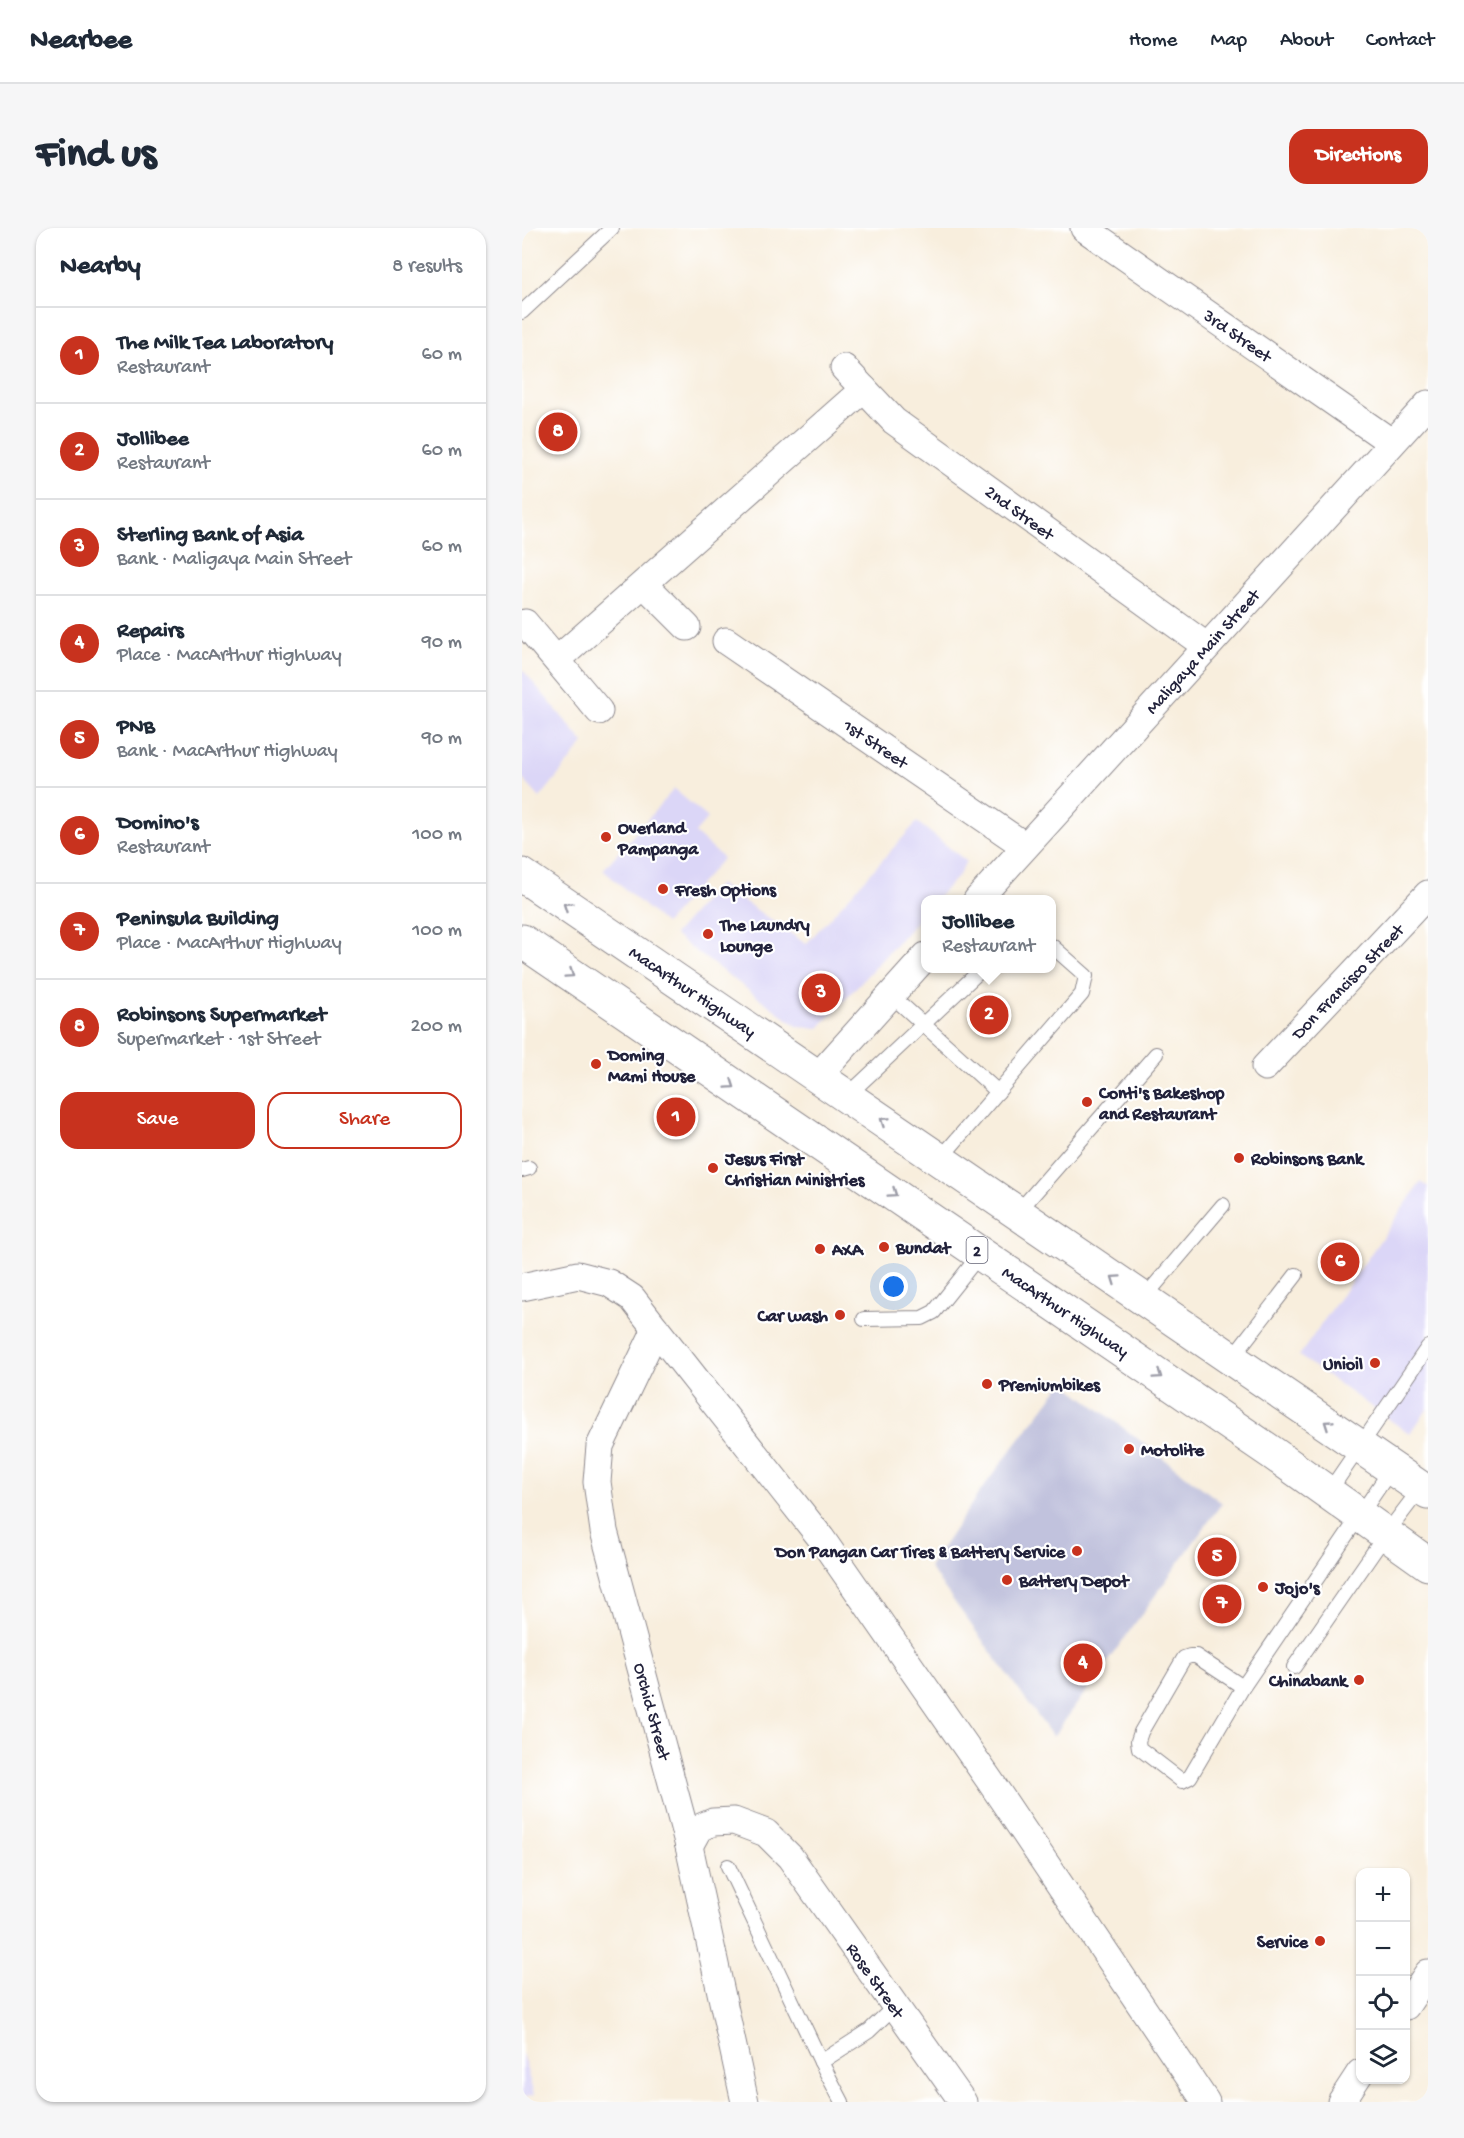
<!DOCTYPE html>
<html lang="en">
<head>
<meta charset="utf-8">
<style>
	:root { --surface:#fff; --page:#f6f6f7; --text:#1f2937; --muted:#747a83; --line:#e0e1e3; --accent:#c8321e }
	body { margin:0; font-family:"Gochi Hand",sans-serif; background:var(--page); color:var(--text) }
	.controls { position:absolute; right:18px; bottom:18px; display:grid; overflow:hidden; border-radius:12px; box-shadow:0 2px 4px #0004 }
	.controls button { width:54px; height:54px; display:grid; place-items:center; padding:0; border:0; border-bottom:2px solid var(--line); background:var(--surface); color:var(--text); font:30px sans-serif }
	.you { position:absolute; left:372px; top:1059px; width:21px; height:21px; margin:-15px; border:4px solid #fff; border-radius:50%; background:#1a73e8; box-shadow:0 0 0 9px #1a73e833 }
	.badge { display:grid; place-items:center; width:39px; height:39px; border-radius:50%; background:var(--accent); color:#fff; font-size:20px; font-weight:700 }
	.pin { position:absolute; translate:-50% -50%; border:3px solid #fff; box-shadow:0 2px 6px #0006 }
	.popup { position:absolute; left:399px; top:667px; width:135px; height:78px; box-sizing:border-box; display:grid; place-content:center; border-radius:12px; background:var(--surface); filter:drop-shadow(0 2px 4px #0005); font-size:20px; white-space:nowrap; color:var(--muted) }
	.popup b { font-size:22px; color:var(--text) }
	.popup::after { content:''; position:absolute; left:50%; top:100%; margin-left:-12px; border:12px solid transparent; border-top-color:var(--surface) }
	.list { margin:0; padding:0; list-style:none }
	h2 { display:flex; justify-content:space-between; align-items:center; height:78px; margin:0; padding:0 24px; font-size:26px }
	h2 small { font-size:20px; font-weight:400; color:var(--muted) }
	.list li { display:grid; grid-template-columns:39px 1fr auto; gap:18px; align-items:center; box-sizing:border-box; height:96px; padding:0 24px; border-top:2px solid var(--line) }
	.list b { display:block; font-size:22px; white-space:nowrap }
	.list p { margin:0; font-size:20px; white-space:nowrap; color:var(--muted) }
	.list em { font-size:20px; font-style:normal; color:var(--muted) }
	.actions { display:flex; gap:12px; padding:18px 24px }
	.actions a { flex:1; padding:14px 0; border:2px solid var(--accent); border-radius:18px; text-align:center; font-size:21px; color:var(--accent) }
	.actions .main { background:var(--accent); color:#fff }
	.icon { flex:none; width:33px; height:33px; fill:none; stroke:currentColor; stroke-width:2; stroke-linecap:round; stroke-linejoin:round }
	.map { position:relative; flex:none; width:906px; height:1874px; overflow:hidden; border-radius:18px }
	header { display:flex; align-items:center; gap:36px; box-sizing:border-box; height:84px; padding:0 30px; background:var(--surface); border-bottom:2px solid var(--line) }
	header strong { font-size:28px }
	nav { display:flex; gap:33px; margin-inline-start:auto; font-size:21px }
	.intro { display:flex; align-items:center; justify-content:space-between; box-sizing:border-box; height:144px; padding:0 36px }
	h1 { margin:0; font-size:42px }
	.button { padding:15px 27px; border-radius:18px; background:var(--accent); color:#fff; font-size:21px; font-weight:700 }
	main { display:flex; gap:36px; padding:0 36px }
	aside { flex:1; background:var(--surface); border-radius:18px; box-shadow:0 2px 4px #0004 }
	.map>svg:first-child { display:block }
	.built { fill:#dbd6f7 }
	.industrial { fill:#c1c2dd }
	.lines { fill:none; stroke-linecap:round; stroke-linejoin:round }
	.lane-casing { stroke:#8d888c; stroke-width:16 }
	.street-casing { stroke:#8d888c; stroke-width:29 }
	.highway-casing { stroke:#8d888c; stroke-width:35 }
	.lane { stroke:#fff; stroke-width:14 }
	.street { stroke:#fff; stroke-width:27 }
	.highway { stroke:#fff; stroke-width:33 }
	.oneway { stroke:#9c9ca7 }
	.poi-dot { fill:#c8321e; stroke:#fff; stroke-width:2 }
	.labels { text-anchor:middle; stroke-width:4.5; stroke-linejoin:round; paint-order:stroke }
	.shield { fill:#fff; stroke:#646476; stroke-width:1.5 }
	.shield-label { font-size:16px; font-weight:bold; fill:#22223b }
	.street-label { font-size:18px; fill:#22223b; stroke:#fff }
	.poi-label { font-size:18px; font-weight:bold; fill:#22223b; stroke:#fff; text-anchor:start }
</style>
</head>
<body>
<header>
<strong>Nearbee</strong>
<nav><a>Home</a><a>Map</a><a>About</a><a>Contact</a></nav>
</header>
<div class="intro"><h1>Find us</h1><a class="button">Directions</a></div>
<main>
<aside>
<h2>Nearby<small>8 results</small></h2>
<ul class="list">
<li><span class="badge">1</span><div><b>The Milk Tea Laboratory</b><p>Restaurant</p></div><em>60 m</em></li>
<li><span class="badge">2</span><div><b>Jollibee</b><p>Restaurant</p></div><em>60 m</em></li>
<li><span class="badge">3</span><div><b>Sterling Bank of Asia</b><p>Bank · Maligaya Main Street</p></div><em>60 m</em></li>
<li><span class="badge">4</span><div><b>Repairs</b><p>Place · MacArthur Highway</p></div><em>90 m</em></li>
<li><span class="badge">5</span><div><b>PNB</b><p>Bank · MacArthur Highway</p></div><em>90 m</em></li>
<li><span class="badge">6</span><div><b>Domino's</b><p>Restaurant</p></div><em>100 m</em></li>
<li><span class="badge">7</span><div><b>Peninsula Building</b><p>Place · MacArthur Highway</p></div><em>100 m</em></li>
<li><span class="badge">8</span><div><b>Robinsons Supermarket</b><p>Supermarket · 1st Street</p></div><em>200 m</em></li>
</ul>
<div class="actions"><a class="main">Save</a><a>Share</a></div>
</aside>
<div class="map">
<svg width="906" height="1874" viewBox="0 0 906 1874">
	<rect width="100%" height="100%" fill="#fff"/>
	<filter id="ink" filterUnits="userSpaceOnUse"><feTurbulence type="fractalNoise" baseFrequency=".0167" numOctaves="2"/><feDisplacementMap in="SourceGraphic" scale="12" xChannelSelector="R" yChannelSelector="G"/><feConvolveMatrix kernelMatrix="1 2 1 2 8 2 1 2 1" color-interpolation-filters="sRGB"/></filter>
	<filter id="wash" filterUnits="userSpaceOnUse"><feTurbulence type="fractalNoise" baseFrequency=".008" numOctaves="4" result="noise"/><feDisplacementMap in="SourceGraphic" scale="24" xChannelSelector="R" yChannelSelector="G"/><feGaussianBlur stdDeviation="1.35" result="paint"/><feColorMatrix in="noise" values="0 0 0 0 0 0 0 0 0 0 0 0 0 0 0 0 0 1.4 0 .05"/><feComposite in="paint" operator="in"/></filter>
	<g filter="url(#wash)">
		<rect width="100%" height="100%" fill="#f8eedd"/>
		<g class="built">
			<polygon points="0,441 62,515 18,570 0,550"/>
			<polygon points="152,561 186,590 173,605 201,630 143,696 81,642"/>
			<polygon points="395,594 444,633 437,647 414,671 404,672 404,683 297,800 275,798 152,707 197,656 284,716"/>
			<polygon points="899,954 906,959 906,1180 888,1206 777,1128"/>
			<polygon points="0,1825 12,1867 0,1870"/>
		</g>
		<polygon class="industrial" points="541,1154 700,1275 531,1509 407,1339 457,1265"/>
	</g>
	<g filter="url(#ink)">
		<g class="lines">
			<defs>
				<g id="lane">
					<polyline points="0,84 90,0"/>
					<polyline points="369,767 476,864"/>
					<polyline points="325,868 461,740"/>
					<polyline points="418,931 560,766 564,748 530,718"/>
					<polyline points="0,942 7,940"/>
					<polyline points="496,984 634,826"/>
					<polyline points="621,1071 701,977"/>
					<polyline points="342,1091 400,1090 412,1084 459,1025"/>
					<polyline points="709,1131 774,1047"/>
					<polyline points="806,1265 906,1119"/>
					<polyline points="772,1439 864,1306 899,1260"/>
					<polyline points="721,1459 674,1428 668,1428 662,1430 619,1504 616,1513 617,1520 660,1553 668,1549 721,1459 870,1240"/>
					<polyline points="206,1638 299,1834"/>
					<polyline points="320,1874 299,1834 347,1803 373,1778"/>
				</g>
				<g id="street">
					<polyline points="562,0 869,214"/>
					<polyline points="322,140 372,193 684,418"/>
					<polyline points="122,356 165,399"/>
					<polyline points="3,395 77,483"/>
					<polyline points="204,413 503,618"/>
					<polyline points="35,432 342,161"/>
					<polyline points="455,672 906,176"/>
					<polyline points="743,839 906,666"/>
					<polyline points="296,848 404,728"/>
					<polyline points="0,1059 56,1047 87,1055 110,1070 134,1101 299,1310 468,1553 684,1874"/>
					<polyline points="134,1101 78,1218 75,1254 82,1303 167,1618 223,1874"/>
					<polyline points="167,1618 177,1600 191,1594 212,1593 244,1605 268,1629 441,1874"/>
					<polyline points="884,1778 906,1745"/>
					<polyline points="819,1874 838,1845"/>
				</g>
				<g id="highway">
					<polyline points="0,647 906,1265"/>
					<polyline points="0,713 749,1224 906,1336"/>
				</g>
			</defs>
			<use href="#lane" class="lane-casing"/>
			<use href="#street" class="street-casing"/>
			<use href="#highway" class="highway-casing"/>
			<use href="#lane" class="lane"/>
			<use href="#street" class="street"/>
			<use href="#highway" class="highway"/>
		</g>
		<defs><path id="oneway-chevron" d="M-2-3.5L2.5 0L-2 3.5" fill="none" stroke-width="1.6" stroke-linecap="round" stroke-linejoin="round" transform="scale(1.5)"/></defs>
		<g class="oneway">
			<use href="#oneway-chevron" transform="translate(45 678) rotate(-146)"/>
			<use href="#oneway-chevron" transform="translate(48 746) rotate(34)"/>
			<use href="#oneway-chevron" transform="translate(209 857) rotate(34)"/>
			<use href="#oneway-chevron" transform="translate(362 893) rotate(-146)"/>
			<use href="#oneway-chevron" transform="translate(371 965) rotate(34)"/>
			<use href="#oneway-chevron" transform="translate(593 1051) rotate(-145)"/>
			<use href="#oneway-chevron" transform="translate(636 1147) rotate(34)"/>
			<use href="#oneway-chevron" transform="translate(806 1196) rotate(-146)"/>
		</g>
	</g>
	<g class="poi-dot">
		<circle cx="84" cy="609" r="6"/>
		<circle cx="141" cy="661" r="6"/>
		<circle cx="186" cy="706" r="6"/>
		<circle cx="74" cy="836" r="6"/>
		<circle cx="565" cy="874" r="6"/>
		<circle cx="717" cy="930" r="6"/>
		<circle cx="191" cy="940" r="6"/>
		<circle cx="362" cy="1019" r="6"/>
		<circle cx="298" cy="1021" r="6"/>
		<circle cx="318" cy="1087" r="6"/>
		<circle cx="853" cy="1135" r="6"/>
		<circle cx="465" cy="1156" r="6"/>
		<circle cx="607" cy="1221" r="6"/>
		<circle cx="555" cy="1323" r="6"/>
		<circle cx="485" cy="1352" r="6"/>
		<circle cx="741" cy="1359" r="6"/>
		<circle cx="837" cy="1452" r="6"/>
		<circle cx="798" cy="1713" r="6"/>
	</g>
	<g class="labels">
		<rect class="shield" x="444.5" y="1009" width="21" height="26" rx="4.5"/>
		<g class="shield-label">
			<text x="455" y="1028">2</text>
		</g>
		<g class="street-label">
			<text transform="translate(716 107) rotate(35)" y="6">3rd Street</text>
			<text transform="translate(498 284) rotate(36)" y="6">2nd Street</text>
			<text transform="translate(680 423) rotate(-48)" y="6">Maligaya Main Street</text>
			<text transform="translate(354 515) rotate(34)" y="6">1st Street</text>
			<text transform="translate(825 753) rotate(-46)" y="6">Don Francisco Street</text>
			<text transform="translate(171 763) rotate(34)" y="6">MacArthur Highway</text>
			<text transform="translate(544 1083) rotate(34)" y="6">MacArthur Highway</text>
			<text transform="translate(131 1483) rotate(75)" y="6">Orchid Street</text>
			<text transform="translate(354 1752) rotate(55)" y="6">Rose Street</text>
		</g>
		<g class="poi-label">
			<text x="96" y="605">Overland<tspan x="96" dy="21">Pampanga</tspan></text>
			<text x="153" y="667">Fresh Options</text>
			<text x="198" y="702">The Laundry<tspan x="198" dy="21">Lounge</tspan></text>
			<text x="86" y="832">Doming<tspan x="86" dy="21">Mami House</tspan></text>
			<text x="577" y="870">Conti's Bakeshop<tspan x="577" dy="21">and Restaurant</tspan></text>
			<text x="203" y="936">Jesus First<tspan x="203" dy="21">Christian Ministries</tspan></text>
			<text x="729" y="936">Robinsons Bank</text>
			<text x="374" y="1025">Bundat</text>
			<text x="310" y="1027">AXA</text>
			<text x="306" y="1093" text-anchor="end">Car wash</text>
			<text x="841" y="1141" text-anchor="end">Unioil</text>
			<text x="477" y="1162">Premiumbikes</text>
			<text x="619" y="1227">Motolite</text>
			<text x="543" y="1329" text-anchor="end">Don Pangan Car Tires &amp; Battery Service</text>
			<text x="497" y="1358">Battery Depot</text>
			<text x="753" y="1365">Jojo's</text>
			<text x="825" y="1458" text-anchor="end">Chinabank</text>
			<text x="786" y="1719" text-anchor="end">Service</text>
		</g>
	</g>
</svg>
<div class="controls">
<button>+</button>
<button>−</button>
<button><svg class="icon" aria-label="locate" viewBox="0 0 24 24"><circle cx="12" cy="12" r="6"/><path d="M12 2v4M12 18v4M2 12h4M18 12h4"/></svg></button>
<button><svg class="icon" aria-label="layers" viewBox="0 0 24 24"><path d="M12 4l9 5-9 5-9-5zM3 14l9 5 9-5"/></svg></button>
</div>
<div class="you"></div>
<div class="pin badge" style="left:154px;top:889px">1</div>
<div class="pin badge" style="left:467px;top:787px">2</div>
<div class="popup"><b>Jollibee</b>Restaurant</div>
<div class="pin badge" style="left:299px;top:765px">3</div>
<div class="pin badge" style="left:561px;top:1435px">4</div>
<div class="pin badge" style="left:695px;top:1329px">5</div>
<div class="pin badge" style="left:818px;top:1034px">6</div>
<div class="pin badge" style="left:700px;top:1376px">7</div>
<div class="pin badge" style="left:36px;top:204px">8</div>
</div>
</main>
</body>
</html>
